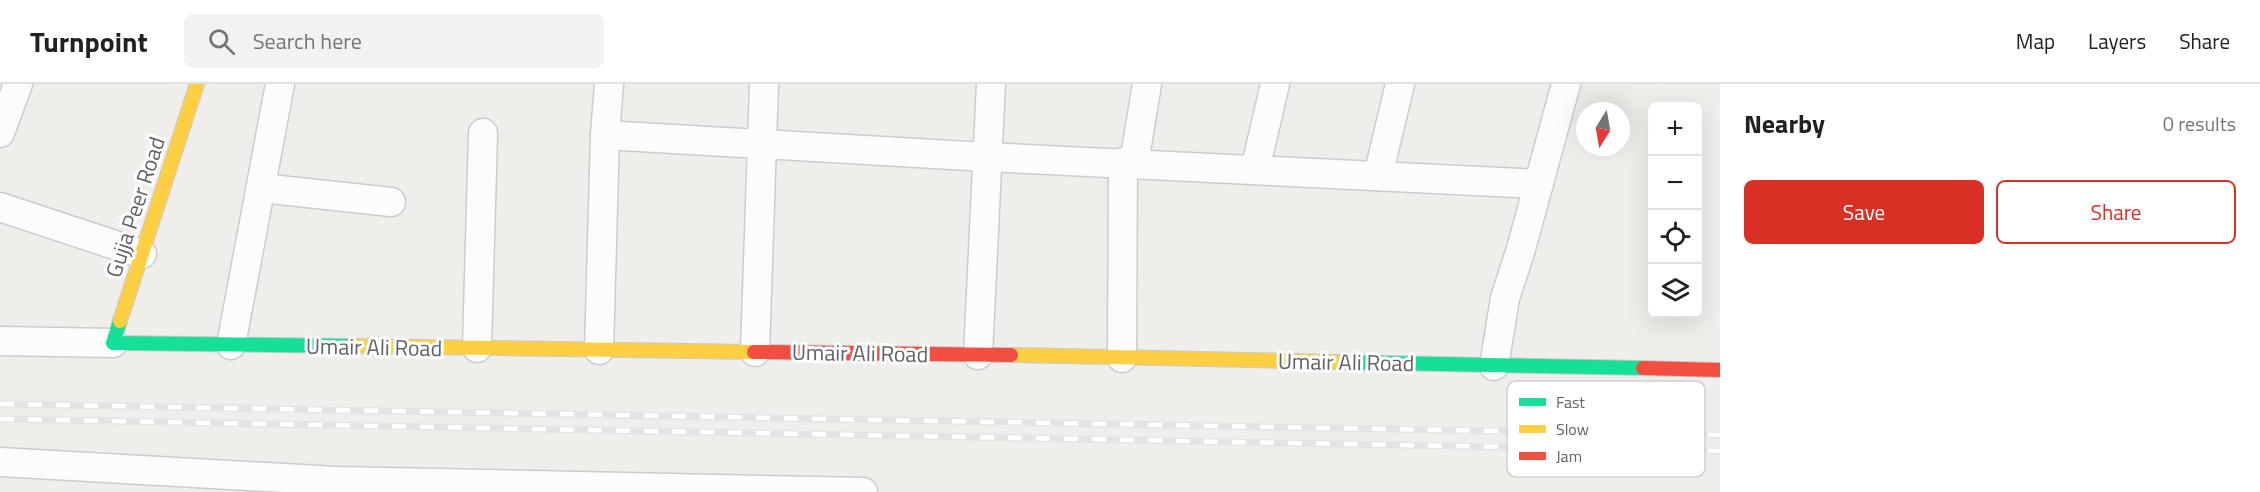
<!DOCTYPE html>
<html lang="en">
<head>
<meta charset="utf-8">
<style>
	:root { --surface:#fff; --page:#f2f2f2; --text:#202124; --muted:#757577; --line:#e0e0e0; --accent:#d93025 }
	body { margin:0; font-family:"Titillium Web",sans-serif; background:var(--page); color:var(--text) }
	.controls { position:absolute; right:18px; top:18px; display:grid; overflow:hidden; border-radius:9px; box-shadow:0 6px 24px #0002 }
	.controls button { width:54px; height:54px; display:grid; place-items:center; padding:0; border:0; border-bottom:2px solid var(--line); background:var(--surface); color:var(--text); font:30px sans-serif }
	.compass { position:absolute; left:1576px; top:18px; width:54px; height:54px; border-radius:50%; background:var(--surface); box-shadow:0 6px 24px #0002; rotate:191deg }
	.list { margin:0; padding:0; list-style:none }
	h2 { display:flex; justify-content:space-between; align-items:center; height:78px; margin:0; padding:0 24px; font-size:26px }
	h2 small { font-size:20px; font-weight:400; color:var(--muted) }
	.actions { display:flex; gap:12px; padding:18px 24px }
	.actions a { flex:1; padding:14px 0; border:2px solid var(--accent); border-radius:9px; text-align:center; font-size:21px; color:var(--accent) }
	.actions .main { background:var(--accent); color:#fff }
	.icon { flex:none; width:33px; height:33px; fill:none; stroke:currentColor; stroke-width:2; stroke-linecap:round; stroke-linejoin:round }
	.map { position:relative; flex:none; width:1720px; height:408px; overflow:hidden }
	header { display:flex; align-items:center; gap:36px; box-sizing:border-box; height:84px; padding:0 30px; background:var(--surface); border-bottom:2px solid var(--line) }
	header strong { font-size:28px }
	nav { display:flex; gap:33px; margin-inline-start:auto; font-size:21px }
	.search { width:420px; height:54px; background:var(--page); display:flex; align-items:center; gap:15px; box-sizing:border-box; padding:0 21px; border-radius:9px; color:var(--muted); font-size:22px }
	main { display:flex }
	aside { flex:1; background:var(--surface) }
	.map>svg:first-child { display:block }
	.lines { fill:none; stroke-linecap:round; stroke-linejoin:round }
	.street-casing { stroke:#cbcccc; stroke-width:31 }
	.fast-casing { stroke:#cacacb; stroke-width:16 }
	.slow-casing { stroke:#cacacb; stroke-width:16 }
	.jam-casing { stroke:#cacacb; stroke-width:16 }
	.street { stroke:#fdfcfc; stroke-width:28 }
	.fast { stroke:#16e098; stroke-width:14 }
	.slow { stroke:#ffcf43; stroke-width:14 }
	.jam { stroke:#f24e42; stroke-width:14 }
	.rail-casing { stroke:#e4e4e4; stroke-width:7 }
	.rail { stroke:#fff; stroke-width:4.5; stroke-dasharray:14; stroke-linecap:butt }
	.labels { text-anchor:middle; stroke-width:6; stroke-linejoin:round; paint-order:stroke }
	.street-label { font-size:22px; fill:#5f6368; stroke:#fff }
	.key { fill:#fff; stroke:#cfd0d2; stroke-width:1.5 }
	.key-label { font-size:16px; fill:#5f6368 }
</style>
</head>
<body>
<header>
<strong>Turnpoint</strong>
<div class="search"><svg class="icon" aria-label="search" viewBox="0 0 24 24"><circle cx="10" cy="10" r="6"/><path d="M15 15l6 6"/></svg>Search here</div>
<nav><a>Map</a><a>Layers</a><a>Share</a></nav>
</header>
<main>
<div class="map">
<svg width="1720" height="408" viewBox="0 0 1720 408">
	<rect width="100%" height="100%" fill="#efeeea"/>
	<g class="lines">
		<defs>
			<g id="street">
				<polyline points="0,49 18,0"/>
				<polyline points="605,51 986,73 1539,100"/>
				<polyline points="1134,79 1147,0"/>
				<polyline points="1255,86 1275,0"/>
				<polyline points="1378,92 1400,0"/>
				<polyline points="261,104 391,118"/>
				<polyline points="0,123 142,170"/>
				<polyline points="0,257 113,259"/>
				<polyline points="231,261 280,0"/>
				<polyline points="477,264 483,49"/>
				<polyline points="599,266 605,51 609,0"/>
				<polyline points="755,268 764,0"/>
				<polyline points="978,271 991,0"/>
				<polyline points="1122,274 1123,78"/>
				<polyline points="1494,282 1505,214 1521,165 1566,0"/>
				<polyline points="0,378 337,397 863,408"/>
			</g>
			<g id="fast">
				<polyline points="120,237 113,259 351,262"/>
				<polyline points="1337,278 1643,284"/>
			</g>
			<g id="slow">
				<polyline points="120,237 197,0"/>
				<polyline points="351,262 754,268"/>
				<polyline points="1011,271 1337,278"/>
			</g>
			<g id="jam">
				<polyline points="754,268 1011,271"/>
				<polyline points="1643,284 1720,286"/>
			</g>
		</defs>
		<use href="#street" class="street-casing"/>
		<use href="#fast" class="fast-casing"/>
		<use href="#slow" class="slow-casing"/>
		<use href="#jam" class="jam-casing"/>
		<use href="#street" class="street"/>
		<use href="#fast" class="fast"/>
		<use href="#slow" class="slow"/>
		<use href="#jam" class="jam"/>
		<defs>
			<g id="rail">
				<polyline points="0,320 1720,351"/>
				<polyline points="0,335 1720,367"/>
			</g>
		</defs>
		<use href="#rail" class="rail-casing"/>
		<use href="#rail" class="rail"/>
	</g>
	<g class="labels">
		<g class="street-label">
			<text transform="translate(135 123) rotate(-72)" y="8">Gujja Peer Road</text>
			<text transform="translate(374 263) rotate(1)" y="8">Umair Ali Road</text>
			<text transform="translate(860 269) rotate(1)" y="8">Umair Ali Road</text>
			<text transform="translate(1346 278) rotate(1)" y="8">Umair Ali Road</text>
		</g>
	</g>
	<rect x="1507" y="297" width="198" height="96" rx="9" class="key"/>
	<rect x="1519" y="314" width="27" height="8" fill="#16e098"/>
	<rect x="1519" y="341" width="27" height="8" fill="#ffcf43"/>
	<rect x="1519" y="368" width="27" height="8" fill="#f24e42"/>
	<g class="key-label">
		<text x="1556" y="324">Fast</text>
		<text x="1556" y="351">Slow</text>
		<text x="1556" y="378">Jam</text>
	</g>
</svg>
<div class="controls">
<button>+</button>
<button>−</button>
<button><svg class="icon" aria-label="locate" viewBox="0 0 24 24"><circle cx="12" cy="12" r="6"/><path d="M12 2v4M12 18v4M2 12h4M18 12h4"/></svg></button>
<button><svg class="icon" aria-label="layers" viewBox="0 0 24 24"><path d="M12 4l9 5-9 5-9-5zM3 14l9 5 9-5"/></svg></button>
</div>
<svg class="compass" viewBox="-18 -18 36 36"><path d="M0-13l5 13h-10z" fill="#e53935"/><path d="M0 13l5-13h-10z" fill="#757577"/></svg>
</div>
<aside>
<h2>Nearby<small>0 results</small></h2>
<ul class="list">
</ul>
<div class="actions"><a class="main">Save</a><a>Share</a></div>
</aside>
</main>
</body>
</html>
